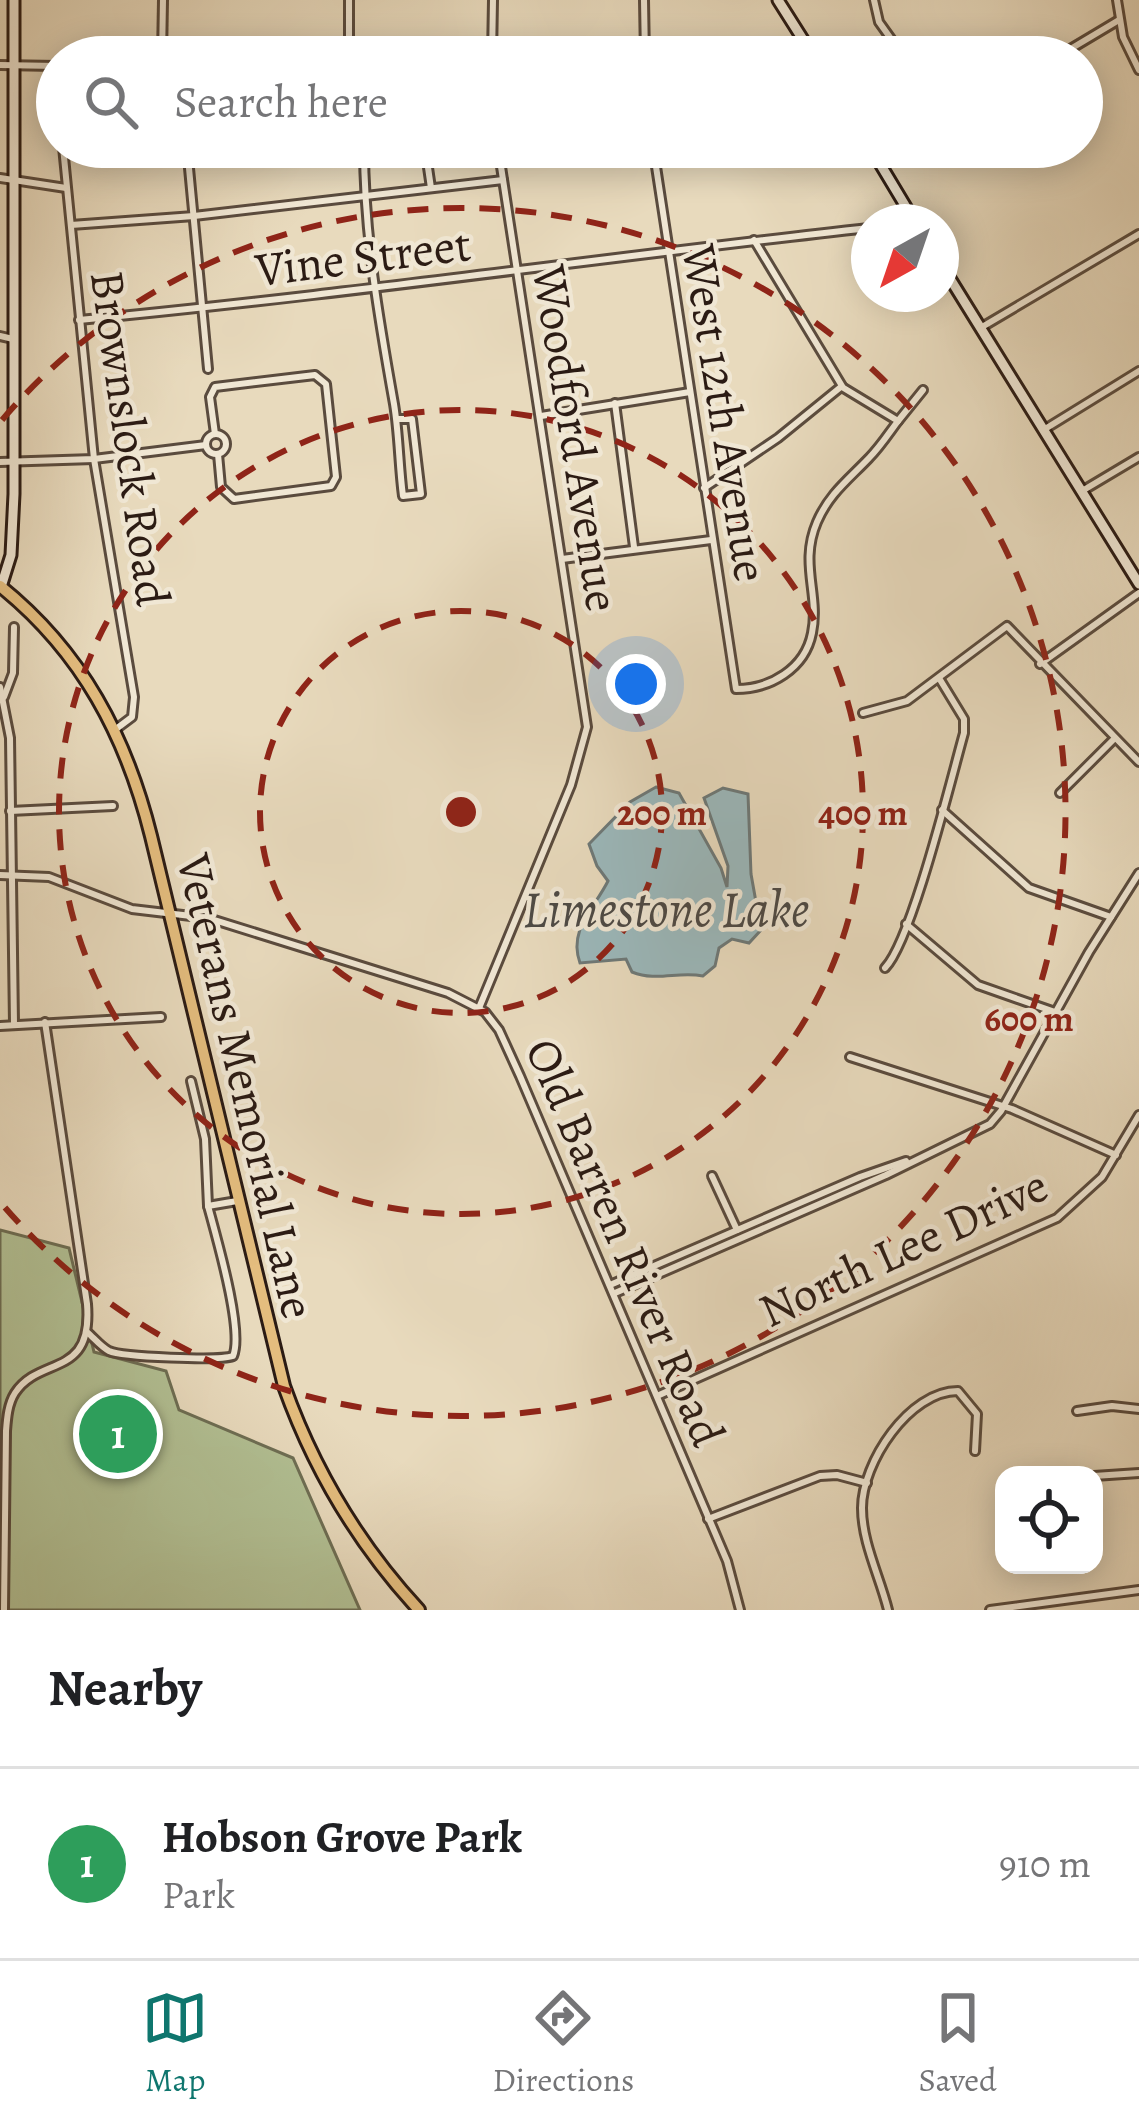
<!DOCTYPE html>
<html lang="en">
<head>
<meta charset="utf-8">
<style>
	:root { --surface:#fff; --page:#f2f2f2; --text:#202124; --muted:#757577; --line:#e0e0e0; --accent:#0f766e }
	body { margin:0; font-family:Alegreya,serif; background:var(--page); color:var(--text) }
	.controls { position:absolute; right:36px; bottom:36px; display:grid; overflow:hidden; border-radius:24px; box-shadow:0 6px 30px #0003 }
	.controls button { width:108px; height:108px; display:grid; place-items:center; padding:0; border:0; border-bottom:3px solid var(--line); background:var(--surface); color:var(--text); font:60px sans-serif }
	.compass { position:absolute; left:851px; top:204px; width:108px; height:108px; border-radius:50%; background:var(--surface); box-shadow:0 6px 30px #0003; rotate:220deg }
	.you { position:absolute; left:636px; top:684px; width:42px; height:42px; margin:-30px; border:9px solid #fff; border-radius:50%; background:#1a73e8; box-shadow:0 0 0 18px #1a73e833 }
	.badge { display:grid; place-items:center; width:78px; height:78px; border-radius:50%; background:var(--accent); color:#fff; font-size:39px; font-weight:700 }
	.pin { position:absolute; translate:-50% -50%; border:6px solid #fff; box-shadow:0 3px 12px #0006 }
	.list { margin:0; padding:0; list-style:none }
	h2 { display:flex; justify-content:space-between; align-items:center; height:156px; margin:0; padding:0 48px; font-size:51px }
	h2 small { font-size:39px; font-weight:400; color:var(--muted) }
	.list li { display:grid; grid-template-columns:78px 1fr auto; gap:36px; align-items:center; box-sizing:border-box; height:192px; padding:0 48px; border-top:3px solid var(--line) }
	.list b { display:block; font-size:45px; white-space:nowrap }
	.list p { margin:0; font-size:39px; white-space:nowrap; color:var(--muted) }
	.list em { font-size:39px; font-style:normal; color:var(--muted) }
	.icon { flex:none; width:66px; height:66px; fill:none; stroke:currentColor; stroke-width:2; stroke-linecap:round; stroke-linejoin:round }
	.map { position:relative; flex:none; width:1139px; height:1610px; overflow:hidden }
	.search { position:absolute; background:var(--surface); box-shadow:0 6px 30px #0003; left:36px; right:36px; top:36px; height:132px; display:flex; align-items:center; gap:30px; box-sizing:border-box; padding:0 42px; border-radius:66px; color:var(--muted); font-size:45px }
	.sheet { height:348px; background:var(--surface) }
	nav { display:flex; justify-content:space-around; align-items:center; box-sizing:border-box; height:168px; border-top:3px solid var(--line); background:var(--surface); font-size:33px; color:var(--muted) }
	nav a { display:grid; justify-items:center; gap:6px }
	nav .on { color:var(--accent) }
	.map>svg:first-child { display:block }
	.green { fill:#b2c094; stroke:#6e6e54; stroke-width:3 }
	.water { fill:#9bb8bb; stroke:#6e7978; stroke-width:3 }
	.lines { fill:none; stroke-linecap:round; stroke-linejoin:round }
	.street-casing { stroke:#5a4b3e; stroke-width:12 }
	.secondary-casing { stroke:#2b1b14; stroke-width:15 }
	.primary-casing { stroke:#2b1b14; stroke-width:16 }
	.street { stroke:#f0e7d4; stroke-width:6 }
	.secondary { stroke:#f0e7d4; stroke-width:9 }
	.primary { stroke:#e4bd7e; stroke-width:10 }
	.ring { fill:none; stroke:#8f2418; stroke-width:6; stroke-dasharray:21 15 }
	.labels { text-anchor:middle; stroke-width:9; stroke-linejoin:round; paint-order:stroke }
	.street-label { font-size:48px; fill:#2b1b14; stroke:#f0e7d4 }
	.water-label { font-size:51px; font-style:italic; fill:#4d4a46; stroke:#f0e7d4 }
	.centre { fill:#8f2418; stroke:#f0e7d4; stroke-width:6 }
	.ring-label { font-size:36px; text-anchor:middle; font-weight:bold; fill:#8f2418; stroke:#f0e7d4; stroke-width:9; stroke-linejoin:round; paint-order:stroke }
</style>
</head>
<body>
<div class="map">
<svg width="1139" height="1610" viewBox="0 0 1139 1610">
	<rect width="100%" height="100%" fill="#e8dabd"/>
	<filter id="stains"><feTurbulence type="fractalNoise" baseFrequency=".00167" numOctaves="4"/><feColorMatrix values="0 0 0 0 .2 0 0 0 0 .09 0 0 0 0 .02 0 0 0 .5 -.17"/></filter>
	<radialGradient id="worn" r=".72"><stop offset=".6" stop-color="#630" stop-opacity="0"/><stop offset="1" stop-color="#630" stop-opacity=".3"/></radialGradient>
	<polygon class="green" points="0,1230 69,1248 94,1352 166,1371 179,1410 293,1458 360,1610 0,1610"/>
	<path class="water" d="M656 787 679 793 721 868 727 887 728 866 704 798 723 788 748 794 751 874 761 930 749 943 732 939 719 948 715 966 703 976C678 971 657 982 632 972L626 959 580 963C568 930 594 909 608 881L597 866 589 844 630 802Z"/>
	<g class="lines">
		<defs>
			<g id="street">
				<polyline points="644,0 645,57"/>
				<polyline points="874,0 879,22 904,57"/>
				<polyline points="1117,0 1123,37 1139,70"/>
				<polyline points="162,57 163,0"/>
				<polyline points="349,57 349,0"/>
				<polyline points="492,57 493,0"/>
				<polyline points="1057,57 1119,20"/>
				<polyline points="0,65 57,66"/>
				<polyline points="63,147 94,459 134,697 132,717 116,729"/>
				<polyline points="187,147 208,369"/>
				<path d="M364 147C364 233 379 320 394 404 399 434 399 466 403 496L421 494 412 419H396"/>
				<polyline points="425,147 431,188"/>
				<path d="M653 147 736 689C770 689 805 669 812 633 820 594 799 564 817 522 829 494 848 480 869 458 880 447 889 433 898 421L842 387"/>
				<polyline points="958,147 961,151"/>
				<polyline points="879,163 905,147"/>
				<polyline points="0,178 66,188"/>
				<polyline points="71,225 194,216 503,180"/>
				<path d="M79 320C343 295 606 257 869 228"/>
				<polyline points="982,327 1139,234"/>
				<polyline points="0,336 13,339"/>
				<polyline points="615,403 634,547"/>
				<polyline points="541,416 690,392"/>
				<polyline points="898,421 923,390"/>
				<polyline points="1045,429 1139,371"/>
				<circle cx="216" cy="444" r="10"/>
				<polyline points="215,434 210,397 215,387 315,375 326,384 336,477 331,486 234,499 221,487 218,454"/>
				<polyline points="0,462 94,459 206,445"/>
				<polyline points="704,488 778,438 842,386 754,240"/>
				<polyline points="1082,491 1139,457"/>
				<polyline points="562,559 711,540"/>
				<polyline points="1040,664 1139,593"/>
				<polyline points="0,687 10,738 14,1024"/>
				<polyline points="4,697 13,673 14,627"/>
				<polyline points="863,713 907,701 1007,626 1139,762"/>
				<polyline points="1060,793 1114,739"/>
				<polyline points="942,810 1029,888 1111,917"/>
				<polyline points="10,811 113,806"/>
				<polyline points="0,875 49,877 132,909 208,918 448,993 485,1012 499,1030 520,1076 727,1561 740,1610"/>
				<polyline points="906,924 978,985 1055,1012"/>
				<path d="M885 968C912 940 951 779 964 733V719L939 678"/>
				<polyline points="479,1008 571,785 587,727 498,147"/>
				<polyline points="0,1026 161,1017"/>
				<polyline points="850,1057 1012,1109 1116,1155"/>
				<polyline points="191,1081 205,1139 208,1206"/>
				<polyline points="712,1176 737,1230"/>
				<polyline points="610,1285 860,1177 906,1161"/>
				<polyline points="615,1293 886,1175 990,1124 1001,1111 1089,952 1139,873"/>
				<path d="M87 1332C94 1338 101 1347 109 1351 122 1357 219 1361 233 1356 244 1331 216 1236 208 1206L237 1201"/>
				<polyline points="657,1396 1057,1218 1102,1177 1139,1115"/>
				<polyline points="1077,1411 1112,1406 1139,1409"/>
				<polyline points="1094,1476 1139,1473"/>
				<polyline points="708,1519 820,1476 837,1475 867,1483"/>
				<path d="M4 1610 6 1431C7 1418 8 1404 15 1393 40 1355 93 1379 87 1304L45 1022"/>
				<path d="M888 1610C880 1577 862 1543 862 1508 862 1463 909 1391 958 1391L977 1414 975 1451"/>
				<polyline points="990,1610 1139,1590"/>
			</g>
			<g id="secondary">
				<polyline points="778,0 814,57"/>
				<polyline points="870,147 915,222"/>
				<polyline points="941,264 1139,584"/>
				<polyline points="1,587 11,555 14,494 14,0"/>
			</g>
			<path id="primary" d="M0 586C82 652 126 736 151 836L284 1386C314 1470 358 1544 419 1610"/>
		</defs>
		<use href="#street" class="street-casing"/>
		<use href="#secondary" class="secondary-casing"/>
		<use href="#primary" class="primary-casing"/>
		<use href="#street" class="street"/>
		<use href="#secondary" class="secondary"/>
		<use href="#primary" class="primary"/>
	</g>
	<g class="ring">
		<circle cx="461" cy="812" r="201"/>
		<circle cx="461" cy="812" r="402"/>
		<path d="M2 420A604 604 0 1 1 2 1204"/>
	</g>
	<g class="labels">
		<g class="street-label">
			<text transform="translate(363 256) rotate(-7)" y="17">Vine Street</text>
			<text transform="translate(726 413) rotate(81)" y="17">West 12th Avenue</text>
			<text transform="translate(131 438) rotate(82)" y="17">Brownslock Road</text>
			<text transform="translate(577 438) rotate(81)" y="17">Woodford Avenue</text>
			<text transform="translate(247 1086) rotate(77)" y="17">Veterans Memorial Lane</text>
			<text transform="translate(626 1242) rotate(67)" y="17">Old Barren River Road</text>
			<text transform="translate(903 1247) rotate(-25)" y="17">North Lee Drive</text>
		</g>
		<g class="water-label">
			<text x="666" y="926">Limestone Lake</text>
		</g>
	</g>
	<circle cx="461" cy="812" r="18" class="centre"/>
	<g class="ring-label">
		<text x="662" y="825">200 m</text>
		<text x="863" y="825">400 m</text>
		<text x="1029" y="1031">600 m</text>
	</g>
	<rect width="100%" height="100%" filter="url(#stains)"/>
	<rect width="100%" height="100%" fill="url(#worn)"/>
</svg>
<div class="controls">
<button><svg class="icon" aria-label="locate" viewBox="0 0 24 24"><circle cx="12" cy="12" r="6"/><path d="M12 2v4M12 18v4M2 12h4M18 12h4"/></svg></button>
</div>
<svg class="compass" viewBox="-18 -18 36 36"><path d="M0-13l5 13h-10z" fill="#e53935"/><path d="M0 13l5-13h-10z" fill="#757577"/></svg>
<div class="you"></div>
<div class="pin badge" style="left:118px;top:1434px;background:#2e9e5b">1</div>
<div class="search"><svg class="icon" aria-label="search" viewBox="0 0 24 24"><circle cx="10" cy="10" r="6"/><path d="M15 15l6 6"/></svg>Search here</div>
</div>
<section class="sheet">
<h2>Nearby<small></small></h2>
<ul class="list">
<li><span class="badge" style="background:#2e9e5b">1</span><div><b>Hobson Grove Park</b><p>Park</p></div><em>910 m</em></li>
</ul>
</section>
<nav>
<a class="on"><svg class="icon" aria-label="map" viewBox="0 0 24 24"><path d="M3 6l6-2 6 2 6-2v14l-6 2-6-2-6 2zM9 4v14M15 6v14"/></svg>Map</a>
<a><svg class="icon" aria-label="directions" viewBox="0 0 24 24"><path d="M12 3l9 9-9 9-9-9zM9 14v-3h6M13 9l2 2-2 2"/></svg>Directions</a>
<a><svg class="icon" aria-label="saved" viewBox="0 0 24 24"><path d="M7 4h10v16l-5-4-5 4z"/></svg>Saved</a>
</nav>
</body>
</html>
